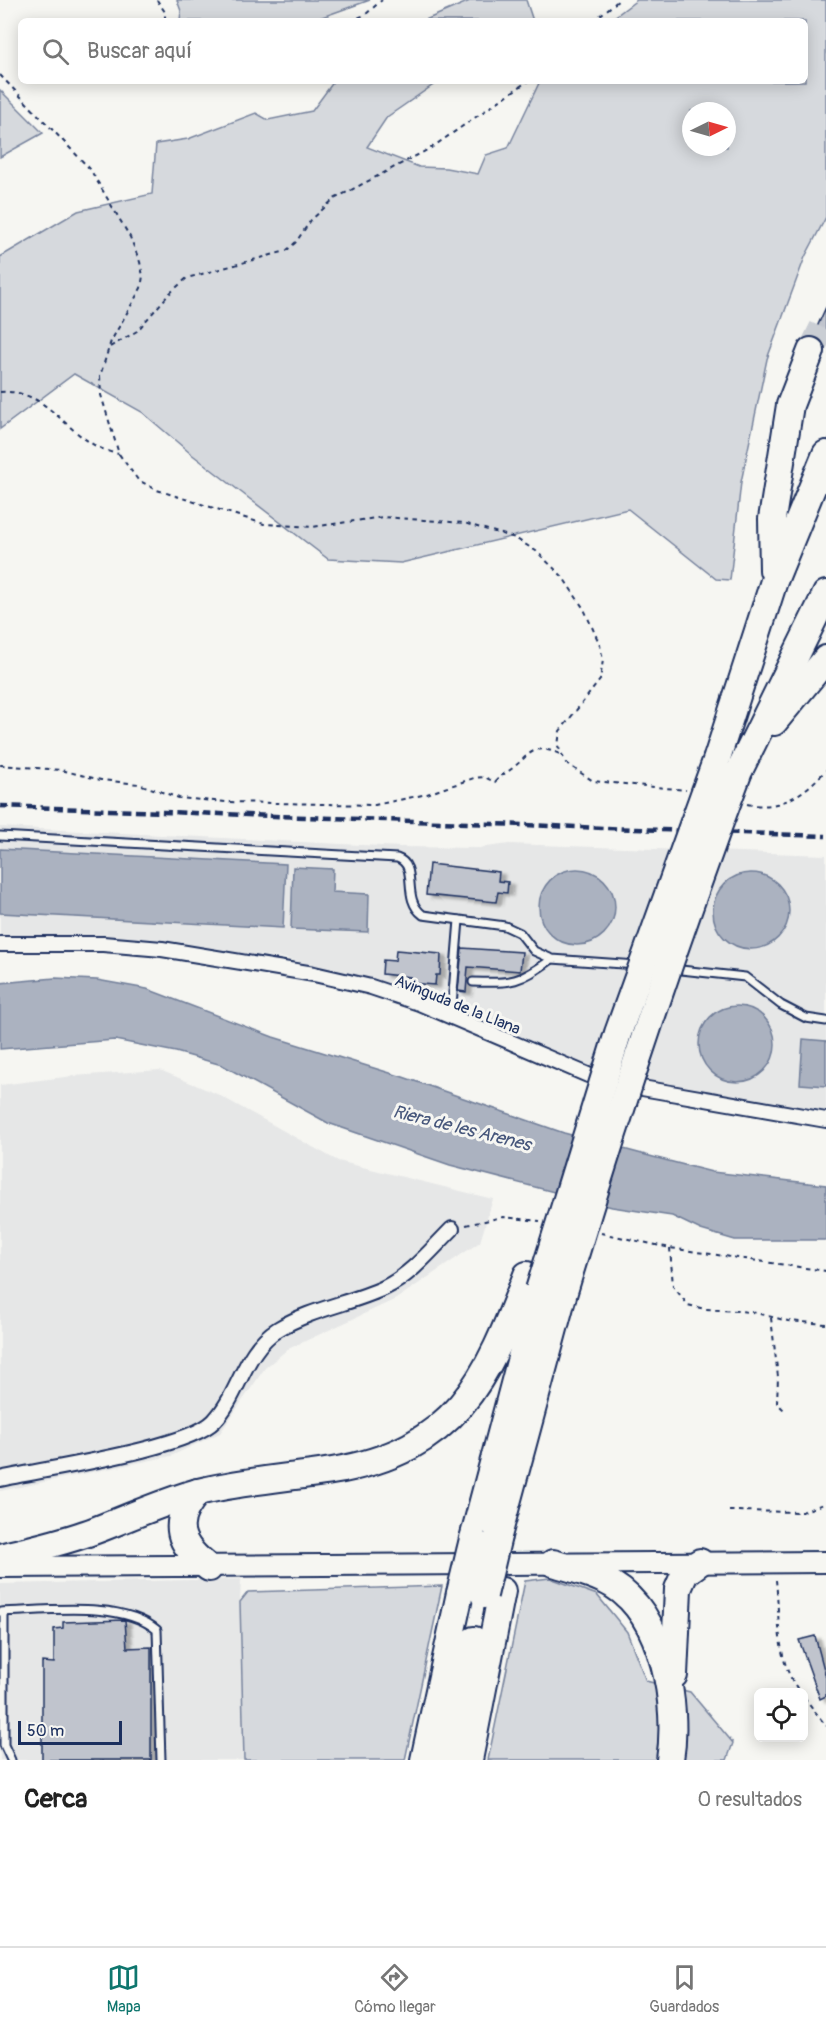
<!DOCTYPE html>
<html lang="es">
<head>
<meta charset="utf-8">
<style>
	:root { --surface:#fff; --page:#f2f2f2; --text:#222; --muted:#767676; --line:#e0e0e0; --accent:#0f766e }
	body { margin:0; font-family:Pangolin,sans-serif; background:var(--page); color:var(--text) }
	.controls { position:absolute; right:18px; bottom:18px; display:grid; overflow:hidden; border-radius:9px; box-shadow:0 3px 15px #0003 }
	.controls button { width:54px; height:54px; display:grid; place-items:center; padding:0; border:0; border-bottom:2px solid var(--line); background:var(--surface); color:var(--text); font:30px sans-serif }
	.compass { position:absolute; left:682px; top:102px; width:54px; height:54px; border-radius:50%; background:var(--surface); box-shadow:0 3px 15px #0003; rotate:85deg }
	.scale { position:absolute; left:18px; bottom:15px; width:104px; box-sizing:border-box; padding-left:6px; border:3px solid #1b2f5e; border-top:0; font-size:16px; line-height:21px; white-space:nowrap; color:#1b2f5e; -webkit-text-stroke:4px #f6f6f2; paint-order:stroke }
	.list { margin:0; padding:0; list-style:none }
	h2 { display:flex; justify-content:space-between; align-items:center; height:78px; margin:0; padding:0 24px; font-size:26px }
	h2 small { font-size:20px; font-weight:400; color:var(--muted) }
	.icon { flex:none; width:33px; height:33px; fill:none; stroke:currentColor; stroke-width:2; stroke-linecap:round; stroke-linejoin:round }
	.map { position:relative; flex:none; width:826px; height:1760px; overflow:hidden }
	.search { position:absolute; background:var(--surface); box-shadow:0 3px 15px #0003; left:18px; right:18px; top:18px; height:66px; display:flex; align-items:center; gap:15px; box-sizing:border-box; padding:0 21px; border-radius:9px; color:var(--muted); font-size:22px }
	.sheet { height:186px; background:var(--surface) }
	nav { display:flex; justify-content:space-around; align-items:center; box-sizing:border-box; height:84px; border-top:2px solid var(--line); background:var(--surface); font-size:16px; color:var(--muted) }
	nav a { display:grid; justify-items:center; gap:3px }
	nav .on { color:var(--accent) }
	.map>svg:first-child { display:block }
	.built { fill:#e6e7e7 }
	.green { fill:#d6d9dd; stroke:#78849e; stroke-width:1.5; fill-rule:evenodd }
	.water { fill:#abb2c0; stroke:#717e99; stroke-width:1.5 }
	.building { fill:#c0c4cd; stroke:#1b2f5e; stroke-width:1.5; filter:url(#shadow) }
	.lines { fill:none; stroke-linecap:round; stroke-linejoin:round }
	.highway-tunnel { stroke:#caced4; stroke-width:26; stroke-dasharray:26 13; stroke-linecap:butt }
	.lane-casing { stroke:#1b2f5e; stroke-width:11 }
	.street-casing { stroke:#1b2f5e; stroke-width:18 }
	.secondary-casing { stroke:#1b2f5e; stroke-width:24 }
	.highway-casing { stroke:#1b2f5e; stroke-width:30 }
	.path { stroke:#1b2f5e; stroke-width:2; stroke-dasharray:4.5 4.5; stroke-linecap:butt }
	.lane { stroke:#f6f6f2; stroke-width:7 }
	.street { stroke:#f6f6f2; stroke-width:14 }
	.secondary { stroke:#f6f6f2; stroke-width:20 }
	.highway { stroke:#f6f6f2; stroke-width:26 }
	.rail { stroke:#1b2f5e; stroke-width:4.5; stroke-dasharray:9 4.5; stroke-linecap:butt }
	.highway-bridge-casing { stroke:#1b2f5e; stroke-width:30; stroke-linecap:butt }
	.highway-bridge { stroke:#f6f6f2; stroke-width:26 }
	.labels { text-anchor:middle; stroke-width:6; stroke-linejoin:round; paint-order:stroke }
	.street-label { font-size:16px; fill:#1b2f5e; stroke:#f6f6f2 }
	.water-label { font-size:18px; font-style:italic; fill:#46567b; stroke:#f6f6f2 }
</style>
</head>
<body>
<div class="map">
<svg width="826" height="1760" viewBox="0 0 826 1760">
	<defs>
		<filter id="shadow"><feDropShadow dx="5.5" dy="3" stdDeviation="1.5" flood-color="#0004"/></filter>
	</defs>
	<rect width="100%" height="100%" fill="#f6f6f2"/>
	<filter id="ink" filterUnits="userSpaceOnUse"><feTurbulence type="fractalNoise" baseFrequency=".0167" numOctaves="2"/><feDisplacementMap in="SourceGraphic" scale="12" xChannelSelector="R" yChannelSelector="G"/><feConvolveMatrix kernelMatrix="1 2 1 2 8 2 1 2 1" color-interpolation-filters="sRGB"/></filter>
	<g filter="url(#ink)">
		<g class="built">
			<polygon points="0,827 401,847 479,848 509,844 826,855 826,1114 708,1094 579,1064 422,994 380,981 283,958 109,937 0,938"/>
			<polygon points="160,1070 217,1094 338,1161 493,1199 480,1242 396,1299 288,1349 265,1368 220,1433 171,1456 0,1491 0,1085 73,1076"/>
			<polygon points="241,1579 240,1602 244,1760 0,1760 0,1584"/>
		</g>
		<g class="green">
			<polygon points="177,0 370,0 311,21 180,21 181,11"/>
			<polygon points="472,0 526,0 533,21 423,21"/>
			<path d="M637 0H826V217L805 257 767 359 741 482 730 580 716 579 628 509 401 563 328 559 190 453 142 412 74 374 0 429V257L78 211 152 194 156 144 188 139 256 113 268 120 312 111 334 81H439L387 117 367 147 419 167 446 168 478 174 486 155 508 148 540 81H805V21H609ZM691 111H727V147H691Z"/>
			<polygon points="0,90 43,133 0,157"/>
			<polygon points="550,1578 597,1595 627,1632 646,1681 690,1692 733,1743 727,1760 488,1760 525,1581"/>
			<polygon points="442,1586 405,1760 244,1760 240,1602 248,1592"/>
		</g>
		<g class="water">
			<polygon points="0,849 286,864 283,928 0,913"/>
			<polygon points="293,867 333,869 332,892 369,894 368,932 291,929"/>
			<circle cx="577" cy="907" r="38"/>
			<circle cx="751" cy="911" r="38"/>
			<polygon points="55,978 97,980 147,989 273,1037 403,1077 564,1133 657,1158 712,1172 826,1185 826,1240 735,1240 701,1230 672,1216 612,1207 450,1165 328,1123 222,1065 176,1052 115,1040 0,1049 0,983"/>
			<circle cx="737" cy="1044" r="38"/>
			<polygon points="803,1039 826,1041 826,1086 800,1084"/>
		</g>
		<g class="building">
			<polygon points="826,307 826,342 813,336"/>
			<polygon points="429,864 499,872 498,881 508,882 507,893 498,892 496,902 426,895"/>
			<polygon points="462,948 522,952 520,971 468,967 466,992 458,991"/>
			<polygon points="396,950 441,954 440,975 436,975 435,985 409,983 410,977 382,974 383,960 395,961"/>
			<polygon points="125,1620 127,1648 151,1647 151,1760 42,1760 42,1662 54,1663 54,1629 63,1628 63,1622"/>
			<polygon points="815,1636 826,1677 826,1696 820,1699 799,1640"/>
		</g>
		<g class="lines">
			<polyline class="highway-tunnel" points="811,351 826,320"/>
			<defs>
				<g id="lane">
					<path d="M0 836 397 858C420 866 400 898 423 915L505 926 520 933 534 951 552 959 637 965"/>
					<polyline points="672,969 745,977 781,1005 806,1018 826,1021"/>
					<path d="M473 982C514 983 518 983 552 959"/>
					<polyline points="451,1017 459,920"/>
					<path d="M0 1612C46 1611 122 1600 157 1630L161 1760"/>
					<polyline points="4,1612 4,1745 11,1760"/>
				</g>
				<g id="street">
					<polyline points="0,944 103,944 162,949 314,974 371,987 419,1003 588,1075 642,1088 826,1120"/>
					<path d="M0 1479C44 1469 187 1449 214 1421 240 1394 243 1351 278 1329 311 1309 349 1304 384 1288 411 1275 431 1250 452 1229"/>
				</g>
				<polyline id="secondary" points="0,1567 826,1562"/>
				<g id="highway">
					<polyline points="773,570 772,519 790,405 811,351"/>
					<polyline points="774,722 826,659"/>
					<polyline points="717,758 774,581 826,454"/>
					<polyline points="739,771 826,594"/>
					<path d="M198 1492C169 1523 179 1545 209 1568"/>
					<polyline points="498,1536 563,1295"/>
					<polyline points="473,1539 539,1290"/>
					<path d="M0 1557C32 1549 65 1542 96 1530 130 1517 163 1502 198 1492 242 1481 288 1478 332 1471 457 1450 486 1381 527 1275"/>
					<path d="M553 1563C573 1569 595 1574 613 1585 664 1616 679 1706 670 1760"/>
					<polyline points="674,1675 678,1589 685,1573 700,1562"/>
					<polyline points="424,1760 460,1593"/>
					<polyline points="448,1760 474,1640"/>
					<polyline points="469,1760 502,1591"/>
				</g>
			</defs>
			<use href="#lane" class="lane-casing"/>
			<use href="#street" class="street-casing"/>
			<use href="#secondary" class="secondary-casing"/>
			<use href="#highway" class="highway-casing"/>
			<g class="path">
				<polyline points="157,0 165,12 165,21"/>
				<polyline points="350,21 365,15 382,0"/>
				<polyline points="593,21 619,0"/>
				<polyline points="0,75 90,169 130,237 140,262 143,276 141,288 111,341 100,376 101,395 119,454 138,480 157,490 264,524 312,527 383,517 464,523 515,538 536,551 562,576 584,609 600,645 603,660 600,680 560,731 558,746 566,763 593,781 686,790"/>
				<polyline points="110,347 137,331 169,294 187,278 286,251 296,242 311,220 334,199 431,148 528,81"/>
				<path d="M0 392C53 388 68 445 119 454"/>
				<path d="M0 765 61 770 101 780 139 784 179 798 226 802 375 805 427 794 474 778 484 777 495 782C500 775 507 773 514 767 531 753 534 743 560 754"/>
				<path d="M747 804C781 811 804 794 826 770"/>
				<polyline points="466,1225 503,1217 540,1221"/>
				<polyline points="601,1233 670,1248 826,1271"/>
				<polyline points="670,1248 673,1286 688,1305 705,1309 752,1312 788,1321 826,1324"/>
				<polyline points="771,1318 778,1377 777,1403 784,1410"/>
				<polyline points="729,1511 802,1512 826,1503"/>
				<path d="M776 1580C780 1618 775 1661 800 1692"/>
				<polyline points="804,1697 826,1726"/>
			</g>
			<use href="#lane" class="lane"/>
			<use href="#street" class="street"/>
			<use href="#secondary" class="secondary"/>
			<use href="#highway" class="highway"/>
			<polyline class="rail" points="0,806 826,836"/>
			<defs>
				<g id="highway-bridge">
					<polyline points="539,1290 618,1033 717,758"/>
					<path d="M563 1295C616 1118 674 944 739 771"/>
					<polyline points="460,1593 473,1539"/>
					<polyline points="484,1595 498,1536"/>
				</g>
			</defs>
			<use href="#highway-bridge" class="highway-bridge-casing"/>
			<use href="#highway-bridge" class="highway-bridge"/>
		</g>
	</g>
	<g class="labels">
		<g class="street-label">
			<text transform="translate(458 1004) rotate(22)" y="6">Avinguda de la Llana</text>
		</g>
		<g class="water-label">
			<text transform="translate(462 1128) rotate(14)" y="6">Riera de les Arenes</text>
		</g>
	</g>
</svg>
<div class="controls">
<button><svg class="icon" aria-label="locate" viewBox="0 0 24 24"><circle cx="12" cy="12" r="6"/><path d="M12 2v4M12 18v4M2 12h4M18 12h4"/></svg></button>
</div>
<svg class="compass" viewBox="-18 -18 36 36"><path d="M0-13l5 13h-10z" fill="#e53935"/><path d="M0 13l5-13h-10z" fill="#767676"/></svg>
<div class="scale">50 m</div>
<div class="search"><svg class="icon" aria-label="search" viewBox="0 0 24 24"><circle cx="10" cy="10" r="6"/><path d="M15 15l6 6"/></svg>Buscar aquí</div>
</div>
<section class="sheet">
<h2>Cerca<small>0 resultados</small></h2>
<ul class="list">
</ul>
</section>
<nav>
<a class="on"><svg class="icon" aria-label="map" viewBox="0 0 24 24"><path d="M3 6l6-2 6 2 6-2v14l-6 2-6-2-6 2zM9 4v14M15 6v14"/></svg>Mapa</a>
<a><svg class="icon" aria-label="directions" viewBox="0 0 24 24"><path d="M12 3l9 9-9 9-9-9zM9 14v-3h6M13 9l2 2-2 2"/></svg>Cómo llegar</a>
<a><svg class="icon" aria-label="saved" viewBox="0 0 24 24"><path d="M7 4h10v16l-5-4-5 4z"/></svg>Guardados</a>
</nav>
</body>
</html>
